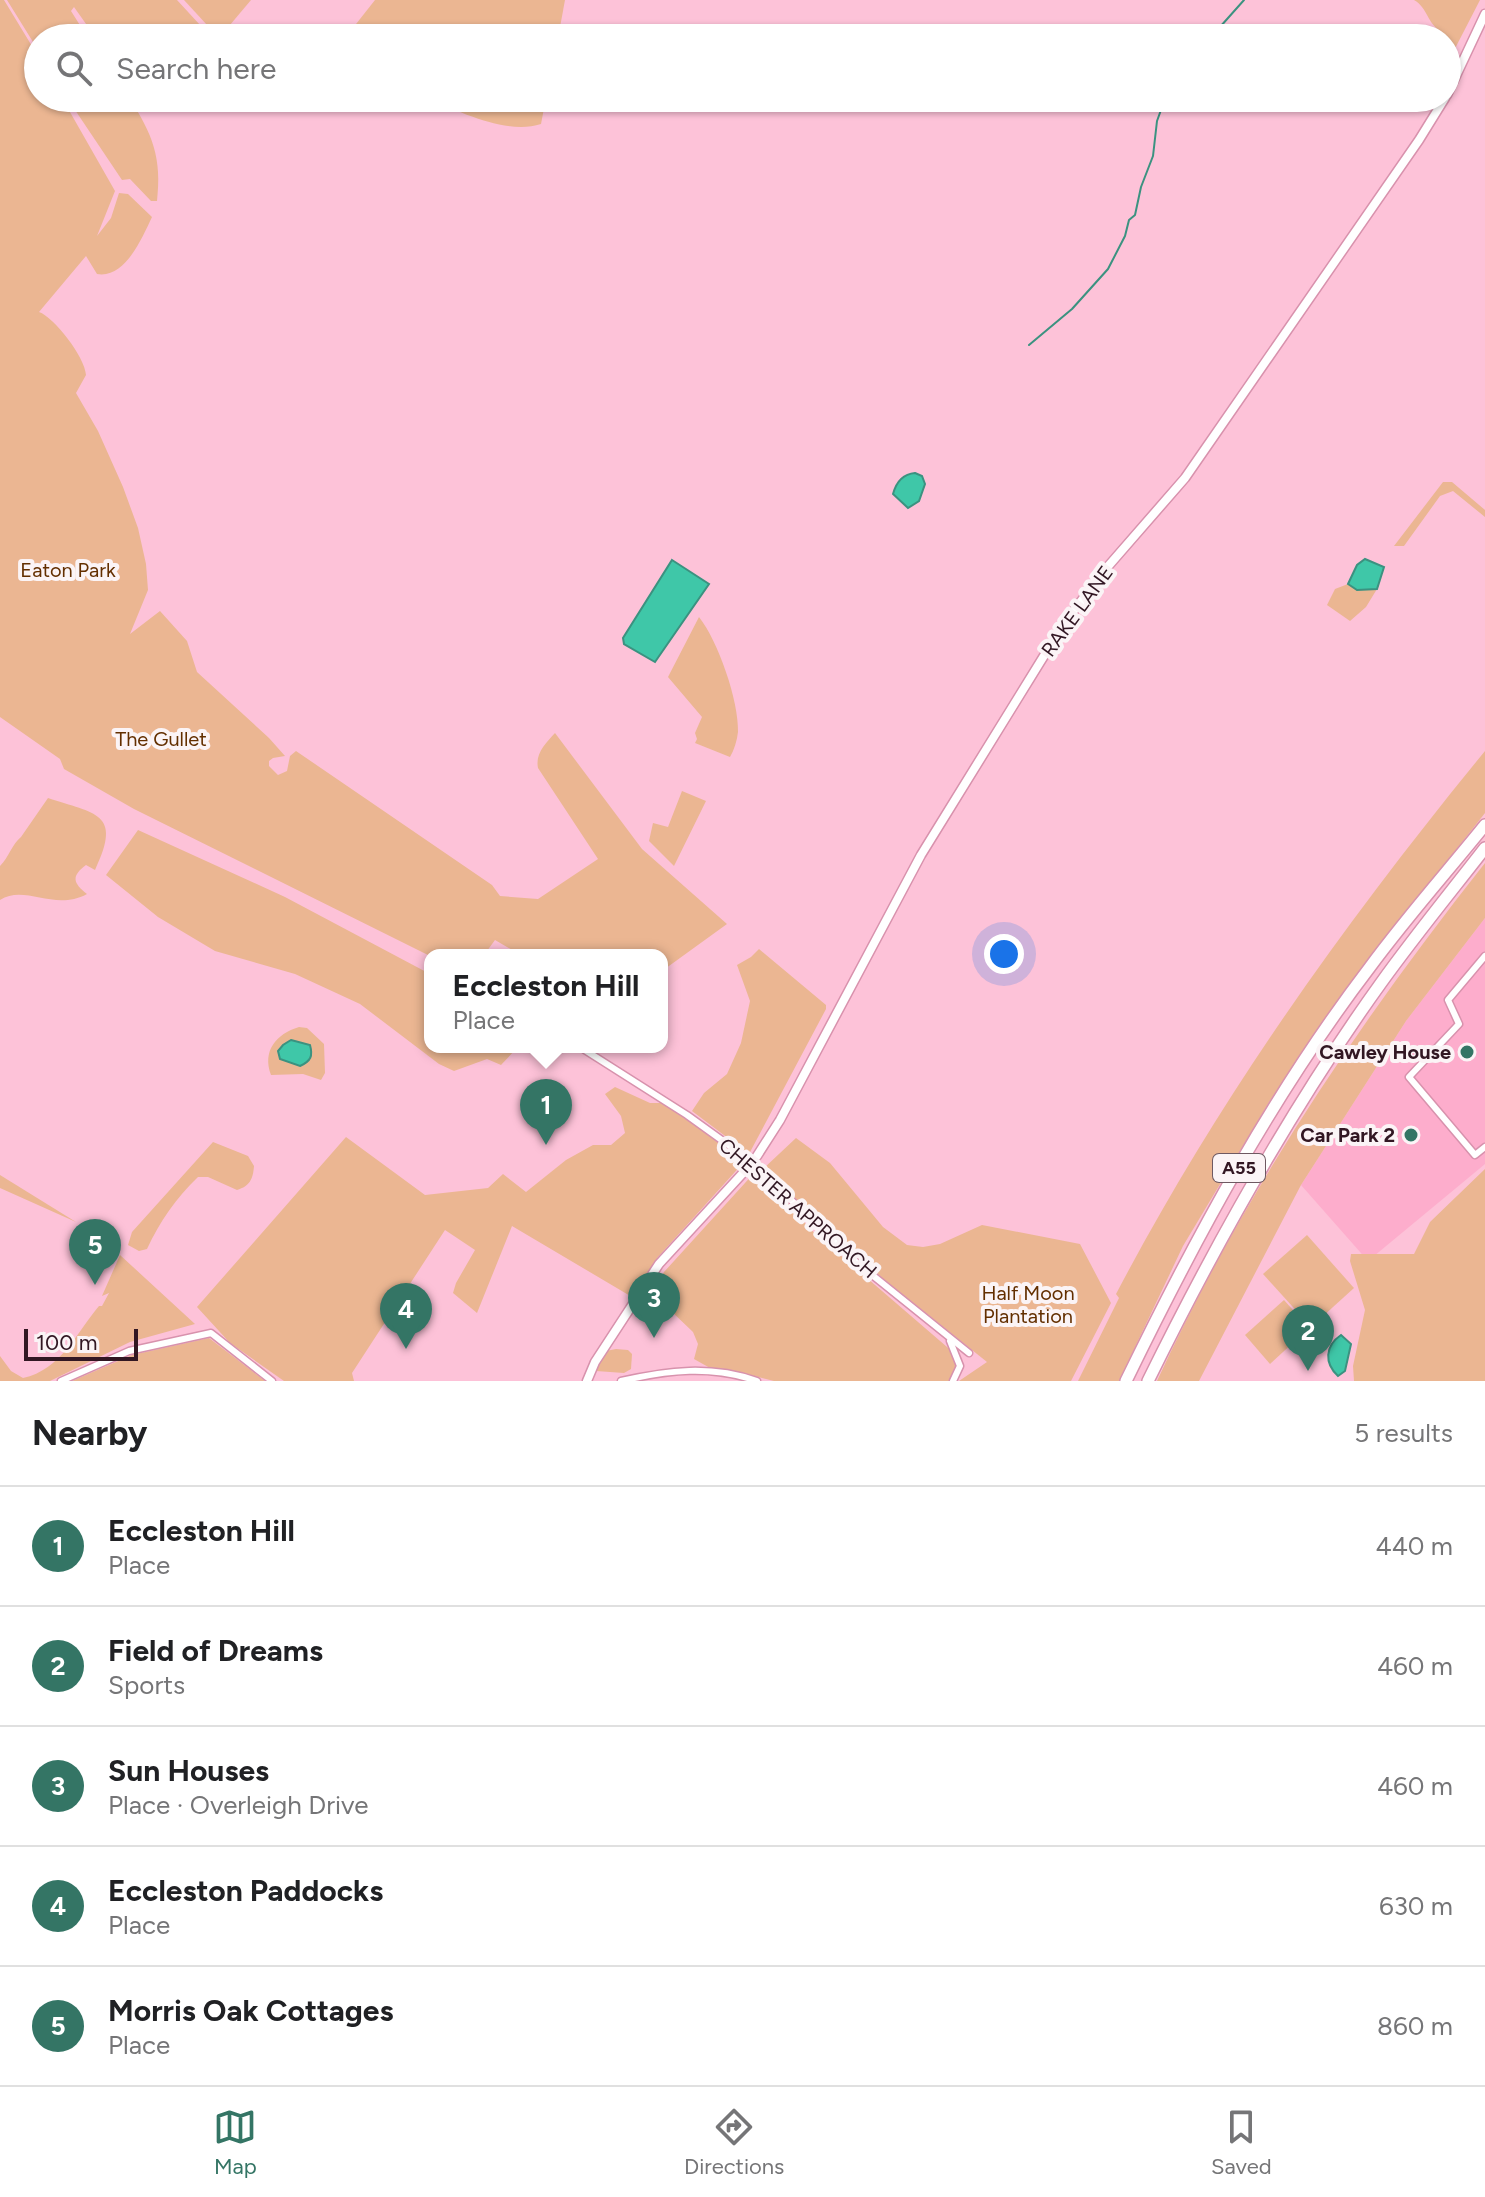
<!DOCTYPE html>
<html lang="en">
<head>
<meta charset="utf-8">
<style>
	:root { --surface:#fff; --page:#f6f6f6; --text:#202124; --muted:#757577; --line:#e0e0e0; --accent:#347565 }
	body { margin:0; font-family:Figtree,sans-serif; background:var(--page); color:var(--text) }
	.scale { position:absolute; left:24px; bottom:20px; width:114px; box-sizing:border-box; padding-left:8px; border:4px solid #321723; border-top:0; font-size:22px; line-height:28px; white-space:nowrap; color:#321723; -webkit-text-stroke:6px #fbf4f6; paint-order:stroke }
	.you { position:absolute; left:1004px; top:954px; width:28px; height:28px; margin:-20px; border:6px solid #fff; border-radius:50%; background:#1a73e8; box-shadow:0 0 0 12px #1a73e833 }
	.badge { display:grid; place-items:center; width:52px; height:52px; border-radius:50%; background:var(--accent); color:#fff; font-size:26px; font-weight:700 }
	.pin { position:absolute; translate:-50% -66px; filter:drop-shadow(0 2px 4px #0008) }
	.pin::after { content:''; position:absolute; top:42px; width:28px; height:24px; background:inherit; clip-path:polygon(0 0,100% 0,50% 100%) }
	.popup { position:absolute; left:424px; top:949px; width:244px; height:104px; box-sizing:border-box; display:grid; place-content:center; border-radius:16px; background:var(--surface); filter:drop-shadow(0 2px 6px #0005); font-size:26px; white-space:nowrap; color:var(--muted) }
	.popup b { font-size:30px; color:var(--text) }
	.popup::after { content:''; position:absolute; left:50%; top:100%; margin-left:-16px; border:16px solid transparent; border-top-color:var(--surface) }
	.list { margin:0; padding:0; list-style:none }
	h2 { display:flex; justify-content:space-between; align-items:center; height:104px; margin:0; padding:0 32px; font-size:34px }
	h2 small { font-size:26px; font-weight:400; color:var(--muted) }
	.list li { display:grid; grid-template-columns:52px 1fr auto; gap:24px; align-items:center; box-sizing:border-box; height:120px; padding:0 32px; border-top:2px solid var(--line) }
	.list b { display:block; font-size:30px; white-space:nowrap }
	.list p { margin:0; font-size:26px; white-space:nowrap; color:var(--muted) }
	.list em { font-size:26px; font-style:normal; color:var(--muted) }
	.icon { flex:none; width:44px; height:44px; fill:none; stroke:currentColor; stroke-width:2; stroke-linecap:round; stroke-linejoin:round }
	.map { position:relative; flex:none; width:1485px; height:1381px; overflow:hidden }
	.search { position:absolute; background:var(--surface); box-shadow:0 2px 6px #0004; left:24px; right:24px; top:24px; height:88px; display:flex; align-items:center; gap:20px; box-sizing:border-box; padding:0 28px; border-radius:44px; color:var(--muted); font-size:30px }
	.sheet { height:704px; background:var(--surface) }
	nav { display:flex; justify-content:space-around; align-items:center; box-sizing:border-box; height:112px; border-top:2px solid var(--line); background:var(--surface); font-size:22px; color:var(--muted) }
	nav a { display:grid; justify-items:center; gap:4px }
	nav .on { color:var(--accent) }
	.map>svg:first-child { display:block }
	.built { fill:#fdadcc }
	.green { fill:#ebb692 }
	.water { fill:#3fc7a8; stroke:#3b9280; stroke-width:2 }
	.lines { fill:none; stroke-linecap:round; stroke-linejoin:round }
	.stream { stroke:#3b9280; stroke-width:2 }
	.secondary-tunnel { stroke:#d4a0b4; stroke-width:8; stroke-dasharray:8 4; stroke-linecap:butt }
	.street-casing { stroke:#d892ad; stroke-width:9 }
	.secondary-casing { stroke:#d892ad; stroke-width:11 }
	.highway-casing { stroke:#d892ad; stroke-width:14 }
	.street { stroke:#fff; stroke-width:6 }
	.secondary { stroke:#fff; stroke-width:8 }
	.highway { stroke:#fff; stroke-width:11 }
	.poi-dot { fill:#347565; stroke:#fbf4f6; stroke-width:3 }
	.labels { text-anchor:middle; stroke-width:8; stroke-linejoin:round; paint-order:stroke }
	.shield { fill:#fbf4f6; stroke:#6e5962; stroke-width:2 }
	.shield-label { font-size:18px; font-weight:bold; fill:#321723 }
	.park-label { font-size:20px; fill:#632f00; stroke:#fbf4f6 }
	.street-label { font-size:20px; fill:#321723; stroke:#fbf4f6 }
	.poi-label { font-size:20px; font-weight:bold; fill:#321723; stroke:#fbf4f6; text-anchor:end }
</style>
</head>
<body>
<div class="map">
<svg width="1485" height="1381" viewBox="0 0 1485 1381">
	<rect width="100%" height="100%" fill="#fdc2d8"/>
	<polygon class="built" points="1485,918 1485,1164 1368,1261 1301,1185 1406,1021"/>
	<g class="green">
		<path d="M0 0H4L38 56V98H62L115 191 97 236 111 218 119 193 128 194 152 217C142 238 125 279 97 274L86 256 39 312C54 317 85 357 86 375L76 393 98 431 123 487 138 528 146 564 148 590 130 634 160 611 187 641 197 672 269 738 285 756 273 758 269 761V766L278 775 287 771 290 756 296 751 492 885 500 896 538 899 598 859 538 768C535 753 546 743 555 733L642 849 727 924 662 971V955H521L495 940 484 955 430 956 134 809 64 769 60 759 0 717Z"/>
		<polygon points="7,0 177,0 212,38 96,38 74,7 71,11 88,38 38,38 38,50"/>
		<polygon points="184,0 251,0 219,38"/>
		<polygon points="375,0 565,0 558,38 345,38"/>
		<path d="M1414 0H1480L1447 64V38H1440L1442 32C1427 24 1428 8 1414 0Z"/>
		<path d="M67 98H129C153 134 162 159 157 201H151L130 179 122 180Z"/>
		<path d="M428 98H546L541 124C507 135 459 112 428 98Z"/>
		<polygon points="1443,482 1452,482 1485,510 1485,517 1453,491 1440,496 1404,546 1394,546"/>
		<polygon points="1348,584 1357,590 1377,589 1366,607 1350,621 1327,605 1335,589"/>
		<path d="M699 617C718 641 739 701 738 732 737 741 734 750 730 757L695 743 697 739 695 733 702 717 668 677Z"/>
		<path d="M1485 751V813L1374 954 1271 1099 1183 1246 1119 1381H1078L1119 1298 1116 1294C1219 1098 1345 922 1485 751Z"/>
		<polygon points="682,791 706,801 674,866 649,841 653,823 668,827"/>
		<path d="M48 798C95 814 123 812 95 870L86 865C71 876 73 883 87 894 54 912 25 884 0 900V866C9 857 12 844 21 837Z"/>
		<polygon points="138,830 285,897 430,974 430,1047 518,1047 501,1065 487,1059 454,1071 439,1064 360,1004 295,974 215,951 158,917 106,875"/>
		<path d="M1485 863V918L1406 1021 1301 1185 1199 1381H1157C1244 1193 1357 1025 1485 863Z"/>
		<polygon points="759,949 826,1005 826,1009 749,1154 692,1111 704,1093 727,1074 741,1043 750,1001 737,965 751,957"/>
		<path d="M299 1027 307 1028 324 1044 325 1073 321 1080 303 1074 271 1075C262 1051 276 1034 299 1027Z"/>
		<polygon points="615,1087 650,1103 662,1103 683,1116 744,1162 658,1257 632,1297 512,1226 477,1313 453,1293 456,1283 475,1250 445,1230 352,1373 354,1381 284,1381 230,1343 197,1307 346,1137 425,1195 488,1188 503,1174 526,1192 566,1160 593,1145 611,1145 625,1133 621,1116 605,1094"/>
		<polygon points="796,1138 830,1163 883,1227 907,1245 923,1247 940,1244 982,1225 1080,1244 1111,1303 1071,1381 959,1381 987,1362 881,1277 763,1169"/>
		<path d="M213 1142 248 1156 254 1166C253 1179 250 1186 237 1190L208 1177H198C176 1198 160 1221 147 1249L139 1251 128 1245 132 1232Z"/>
		<polygon points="1485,1169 1485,1381 1354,1381 1353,1366 1365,1310 1350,1261 1351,1254 1414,1254 1430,1222"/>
		<polygon points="755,1172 785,1199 810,1229 961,1359 963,1364 951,1381 774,1381 731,1370 710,1368 694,1359 698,1344 693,1332 670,1310 644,1302 664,1272"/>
		<polygon points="0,1175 76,1222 0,1188"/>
		<polygon points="1307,1235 1354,1288 1311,1327 1263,1274"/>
		<path d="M120 1255 195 1324 130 1342 50 1381H0V1356L11 1371 23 1378C61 1370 77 1332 99 1306H102L109 1293 102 1296Z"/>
		<polygon points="1284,1300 1309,1328 1270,1364 1245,1335"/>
		<polygon points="209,1338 265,1381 72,1381 132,1355"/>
		<polygon points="616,1349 628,1350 632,1354 631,1369 624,1373 596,1371 606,1351"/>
	</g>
	<g class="water">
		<path d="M915 473 922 476 925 484 919 501 908 508 893 494C896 483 903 474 915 473Z"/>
		<polygon points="1365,559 1384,567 1377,589 1357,590 1348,584 1357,565"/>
		<polygon points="672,560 709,584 655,662 624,644 623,638"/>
		<path d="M291 1040 310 1045C313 1056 311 1061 300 1066L280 1059 278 1051 283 1045Z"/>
		<path d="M1341 1335 1351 1344 1345 1371 1338 1376C1324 1363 1325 1346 1341 1335Z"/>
	</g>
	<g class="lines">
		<g class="stream">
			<polyline points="1215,36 1220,27 1244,0"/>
			<polyline points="1029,345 1072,309 1108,269 1125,236 1129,220 1135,215 1141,187 1153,156 1157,121 1161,110 1171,98"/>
		</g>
		<polyline class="secondary-tunnel" points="743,1173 757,1156"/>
		<defs>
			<g id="street">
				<polyline points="1485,956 1448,1000 1459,1024 1409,1077 1475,1155 1485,1147"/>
				<polyline points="580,1047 687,1115 748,1159 856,1262 969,1353"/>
				<polyline points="950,1341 960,1366 953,1381"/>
				<polyline points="61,1381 129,1351 211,1333 272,1381"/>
				<path d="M621 1381C668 1370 711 1365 757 1381"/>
			</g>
			<g id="secondary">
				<polyline points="1447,95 1485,14"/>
				<polyline points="757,1156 780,1120 921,855 1063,625 1104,571 1185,478 1419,140 1445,98"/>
				<polyline points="587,1381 595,1362 659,1264 743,1173"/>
			</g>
			<g id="highway">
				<path d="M1126 1381C1196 1237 1273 1094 1370 967 1406 918 1447 872 1485 825"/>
				<path d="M1148 1381C1216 1243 1291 1108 1381 983 1414 937 1450 893 1485 848"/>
			</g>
		</defs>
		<use href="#street" class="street-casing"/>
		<use href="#secondary" class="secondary-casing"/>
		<use href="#highway" class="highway-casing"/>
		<use href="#street" class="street"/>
		<use href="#secondary" class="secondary"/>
		<use href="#highway" class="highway"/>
	</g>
	<g class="poi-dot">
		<circle cx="1467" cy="1052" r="8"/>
		<circle cx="1411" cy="1135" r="8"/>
	</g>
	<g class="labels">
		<rect class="shield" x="1213" y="1154" width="52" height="28" rx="6"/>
		<g class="shield-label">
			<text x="1239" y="1174">A55</text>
		</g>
		<g class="park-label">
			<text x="68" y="577">Eaton Park</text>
			<text x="161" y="746">The Gullet</text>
			<text x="1028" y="1300">Half Moon<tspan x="1028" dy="23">Plantation</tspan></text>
		</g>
		<g class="street-label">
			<text transform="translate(1077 611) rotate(-54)" y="7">RAKE LANE</text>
			<text transform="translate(798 1208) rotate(41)" y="7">CHESTER APPROACH</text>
		</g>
		<g class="poi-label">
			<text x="1451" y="1059">Cawley House</text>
			<text x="1395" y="1142">Car Park 2</text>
		</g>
	</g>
</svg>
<div class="scale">100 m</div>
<div class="you"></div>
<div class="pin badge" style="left:546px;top:1145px">1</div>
<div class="popup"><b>Eccleston Hill</b>Place</div>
<div class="pin badge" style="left:1308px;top:1371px">2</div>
<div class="pin badge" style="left:654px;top:1338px">3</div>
<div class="pin badge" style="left:406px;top:1349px">4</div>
<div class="pin badge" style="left:95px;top:1285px">5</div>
<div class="search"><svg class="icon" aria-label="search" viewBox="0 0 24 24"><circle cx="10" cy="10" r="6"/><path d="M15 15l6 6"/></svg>Search here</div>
</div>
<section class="sheet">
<h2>Nearby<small>5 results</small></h2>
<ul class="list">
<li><span class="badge">1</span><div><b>Eccleston Hill</b><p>Place</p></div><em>440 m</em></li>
<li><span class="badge">2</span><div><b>Field of Dreams</b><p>Sports</p></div><em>460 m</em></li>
<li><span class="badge">3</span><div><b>Sun Houses</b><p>Place · Overleigh Drive</p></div><em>460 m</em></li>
<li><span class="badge">4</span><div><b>Eccleston Paddocks</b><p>Place</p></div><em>630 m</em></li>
<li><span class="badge">5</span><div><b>Morris Oak Cottages</b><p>Place</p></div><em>860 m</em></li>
</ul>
</section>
<nav>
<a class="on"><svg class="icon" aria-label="map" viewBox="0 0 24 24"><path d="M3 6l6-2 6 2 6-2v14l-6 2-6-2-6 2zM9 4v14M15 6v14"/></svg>Map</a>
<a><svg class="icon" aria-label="directions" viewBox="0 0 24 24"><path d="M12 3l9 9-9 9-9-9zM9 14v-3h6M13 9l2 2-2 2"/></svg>Directions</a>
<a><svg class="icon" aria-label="saved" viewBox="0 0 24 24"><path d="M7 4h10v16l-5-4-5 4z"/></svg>Saved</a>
</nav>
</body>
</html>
